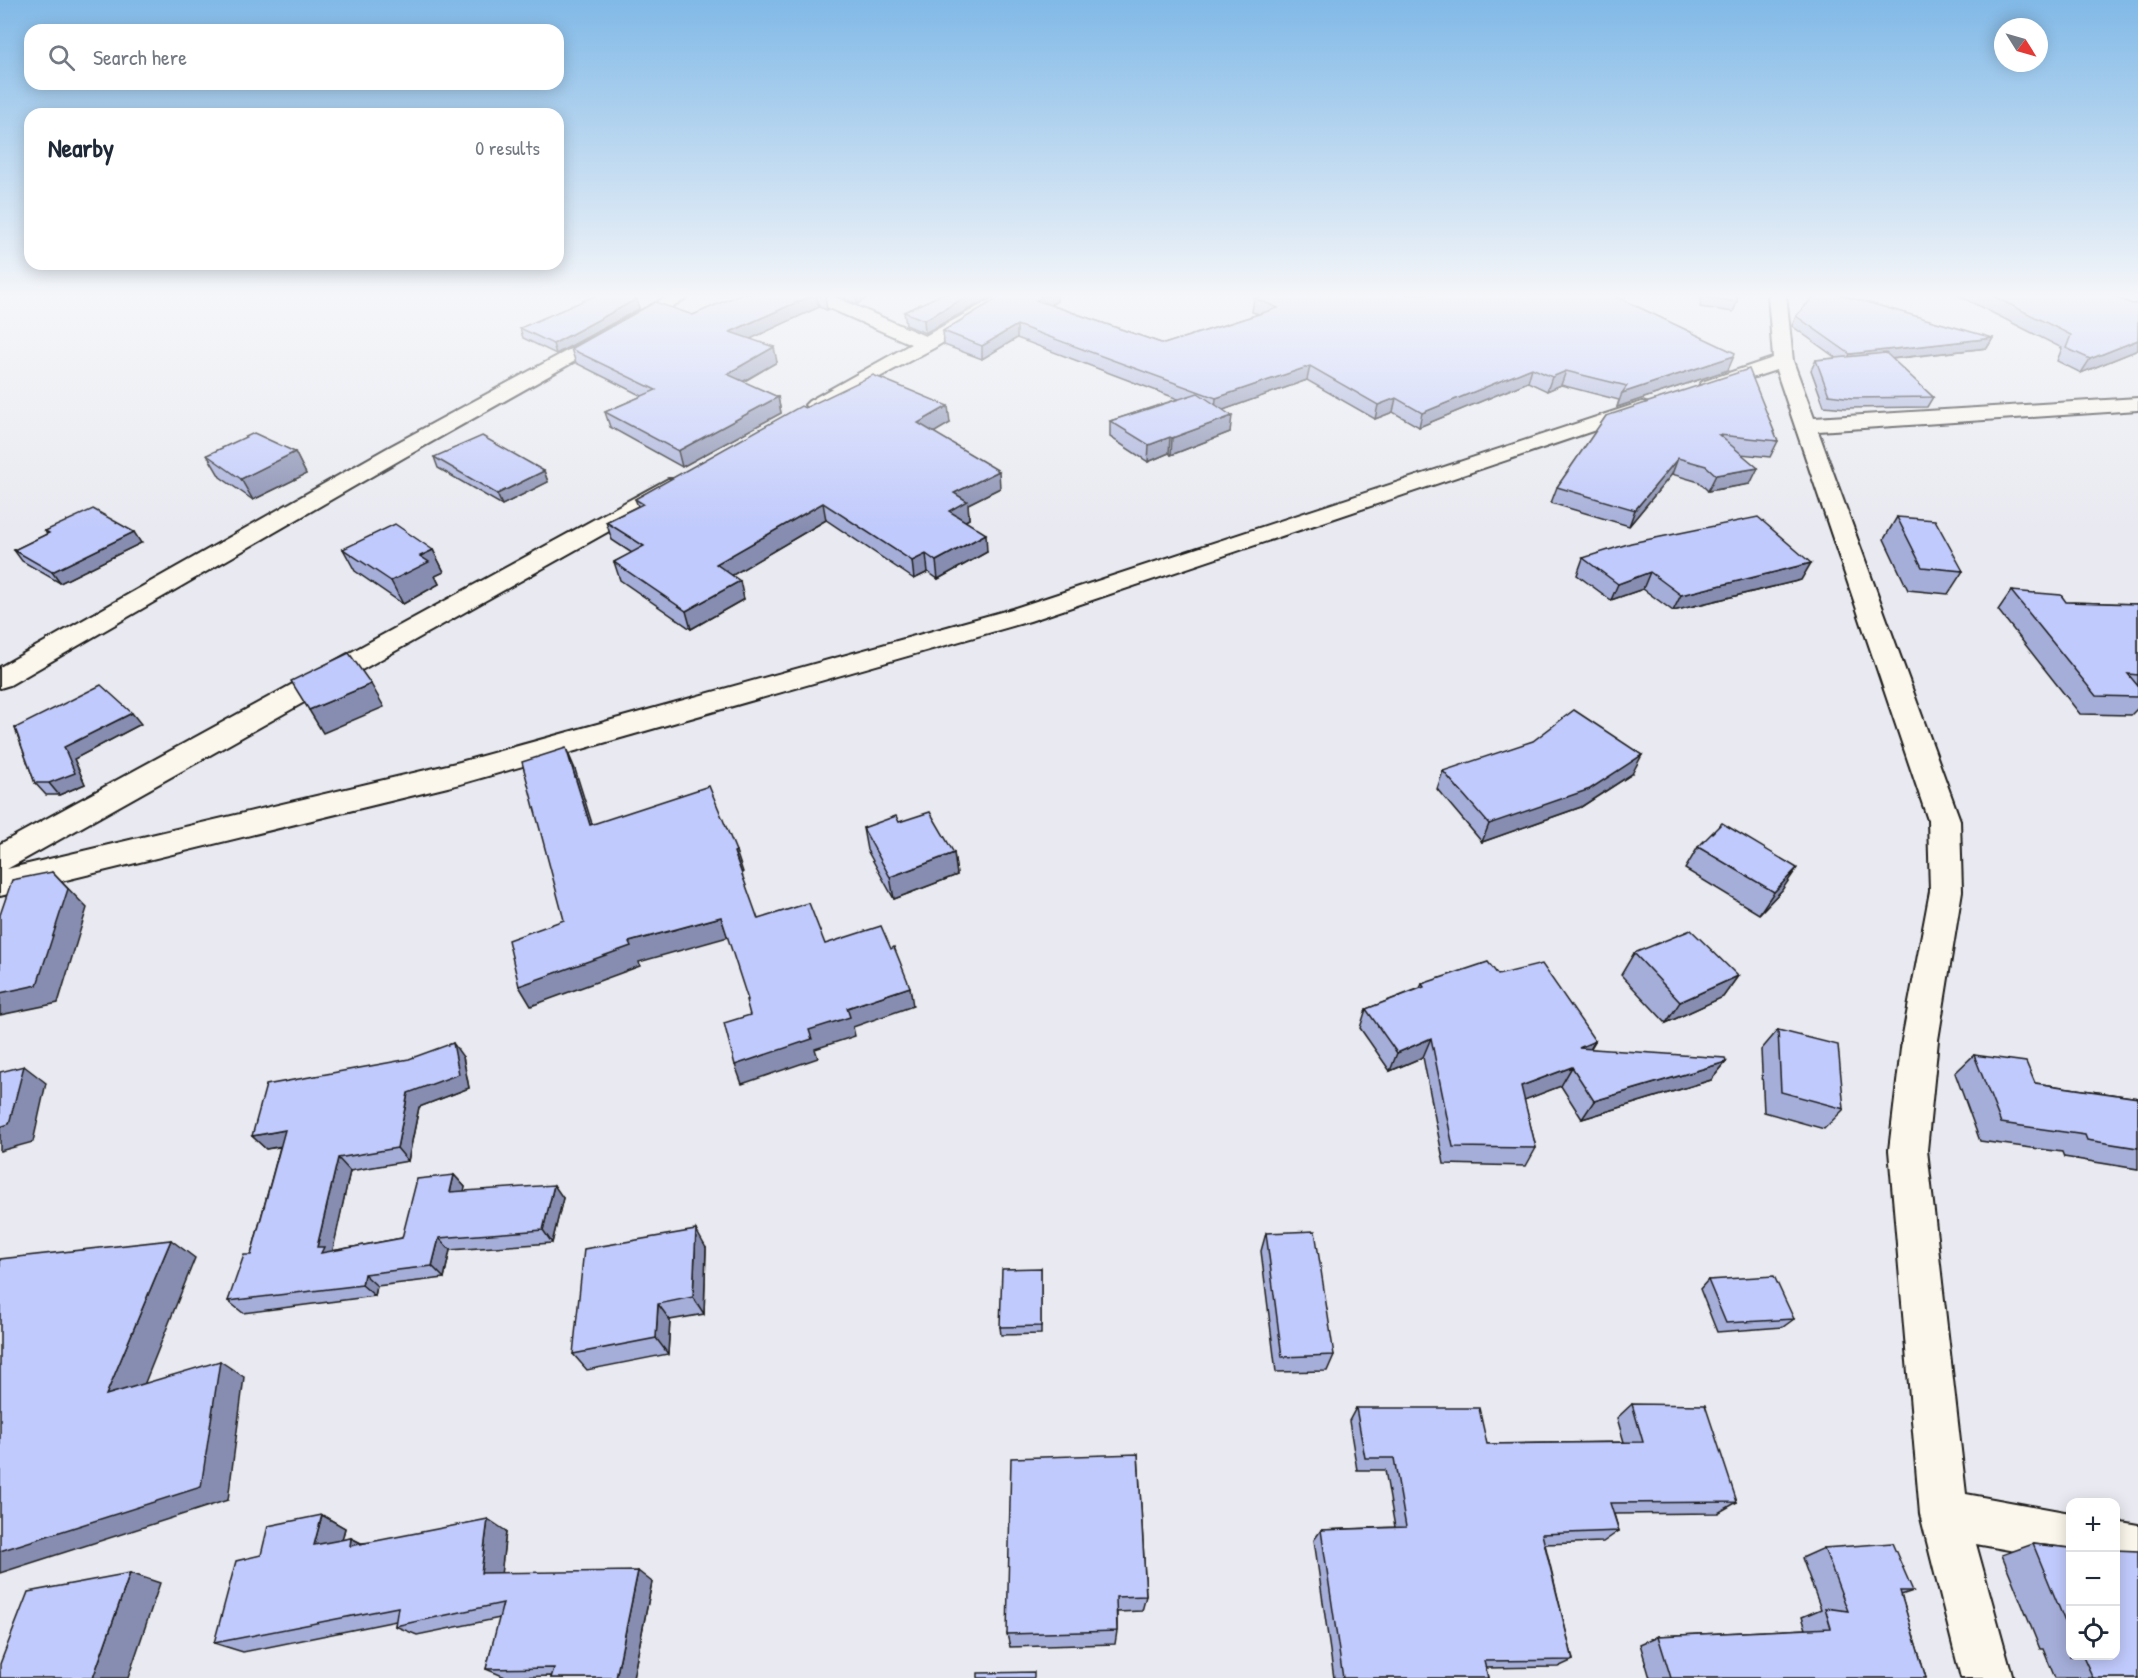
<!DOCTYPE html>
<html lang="en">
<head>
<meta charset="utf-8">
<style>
	:root { --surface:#fff; --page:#f6f6f7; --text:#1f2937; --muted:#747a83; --line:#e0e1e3 }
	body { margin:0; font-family:"Patrick Hand",sans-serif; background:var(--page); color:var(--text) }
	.controls { position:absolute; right:18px; bottom:18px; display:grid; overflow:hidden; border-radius:12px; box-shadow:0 3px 15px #0003 }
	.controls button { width:54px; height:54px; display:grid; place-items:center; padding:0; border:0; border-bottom:2px solid var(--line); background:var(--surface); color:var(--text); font:30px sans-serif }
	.compass { position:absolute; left:1994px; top:18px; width:54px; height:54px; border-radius:50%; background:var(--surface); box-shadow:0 3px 15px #0003; rotate:127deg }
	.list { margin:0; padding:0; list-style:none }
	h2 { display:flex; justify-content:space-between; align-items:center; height:78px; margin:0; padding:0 24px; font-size:26px }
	h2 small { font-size:20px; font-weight:400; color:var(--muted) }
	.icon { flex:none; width:33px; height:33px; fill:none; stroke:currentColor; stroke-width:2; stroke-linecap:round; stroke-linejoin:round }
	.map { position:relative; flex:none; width:2138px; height:1678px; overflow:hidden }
	.search { position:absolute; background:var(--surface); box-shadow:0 3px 15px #0003; left:24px; top:24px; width:540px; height:66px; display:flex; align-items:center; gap:15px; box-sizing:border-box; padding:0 21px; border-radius:18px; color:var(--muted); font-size:22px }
	.panel { position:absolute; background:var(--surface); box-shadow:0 3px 15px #0003; left:24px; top:108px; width:540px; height:162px; border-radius:18px }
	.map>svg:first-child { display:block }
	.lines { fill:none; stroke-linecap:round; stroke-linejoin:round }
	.minor-casing { stroke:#1c1c1c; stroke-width:4 }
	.minor { fill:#fbf7ec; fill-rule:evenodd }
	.wall { fill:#a5aed9; stroke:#1c1c1c; stroke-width:1.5 }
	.shaded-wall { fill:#868db0; stroke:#1c1c1c; stroke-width:1.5 }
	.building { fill:#c0cafc; stroke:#1c1c1c; stroke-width:1.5 }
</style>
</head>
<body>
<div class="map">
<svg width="2138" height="1678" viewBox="0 0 2138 1678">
	<rect width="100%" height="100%" fill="#e9eaf1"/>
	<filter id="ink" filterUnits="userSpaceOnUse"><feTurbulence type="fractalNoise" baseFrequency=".0167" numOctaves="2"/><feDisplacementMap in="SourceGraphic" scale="12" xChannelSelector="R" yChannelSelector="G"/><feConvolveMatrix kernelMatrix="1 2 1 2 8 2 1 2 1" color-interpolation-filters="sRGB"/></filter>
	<g filter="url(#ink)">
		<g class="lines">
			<defs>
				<g id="minor">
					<polygon points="672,294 694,294 405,457 10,685 0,688 0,667 389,447"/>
					<polygon points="804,294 828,294 925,336 1001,294 1023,294 934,348 816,411 809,409 805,405 809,401 911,344 806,298"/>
					<polygon points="1768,294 1786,294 1793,361 1814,418 2138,398 2138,410 1818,431 1960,820 1962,891 1938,1040 1927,1150 1966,1494 2070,1513 2070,1561 1976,1544 2013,1678 1961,1678 1920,1514 1889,1150 1902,1040 1930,891 1928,820 1776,370 1709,392 1702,390 1699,386 1702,382 1773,358"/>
					<polygon points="1642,402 1649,404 1653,408 1649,412 1030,621 460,784 0,896 0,844 668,479 684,479 687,484 684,489 7,869 460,762 1012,609"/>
					<polygon points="2116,1521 2138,1525 2138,1573 2116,1569"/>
				</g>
			</defs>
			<use href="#minor" class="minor-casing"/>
			<use href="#minor" class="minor"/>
		</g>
		<g class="wall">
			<polygon points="741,294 821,294 825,295 827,310 819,307 750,339 777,362 743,382 778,397 781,413 682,467 610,427 605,412 642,396 576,363 571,349 693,315"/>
			<polygon points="833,294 872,294 857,304"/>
			<polygon points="942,294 997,294 925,333 906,325 904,312"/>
			<polygon points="1005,294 1057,294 1057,301 1051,305 1164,344 1259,314 1252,312 1254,298 1728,370 1617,407 1619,400 1561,385 1547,391 1528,382 1419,427 1393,412 1375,419 1307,380 1223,410 1230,432 1171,455 1169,453 1148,462 1110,437 1110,421 1178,399 1017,338 982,359 944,345 943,331"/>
			<polygon points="1702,294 1737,294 1737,302 1733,312 1700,307"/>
			<polygon points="1955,294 2109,294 2132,304 2138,303 2138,350 2081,373 2057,361 2062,348"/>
			<polygon points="637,299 639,309 556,354 523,338 520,328"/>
			<polygon points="1796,316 1993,338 1987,348 1892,359 1933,397 1927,407 1846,408 1824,406 1811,370 1816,360 1836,358 1792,326"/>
			<polygon points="805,408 950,423 934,432 1000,488 968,504 969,519 965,521 987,552 938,579 928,572 914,579 826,520 732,575 744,599 691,629 620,580 614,562 632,553 612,540 606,522 638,506 635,499"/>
			<polygon points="1606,416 1778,441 1770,457 1741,454 1750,484 1708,491 1699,482 1672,474 1629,526 1551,503 1557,487"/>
			<polygon points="295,452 306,474 253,500 220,477 207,455"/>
			<polygon points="434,457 544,471 548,482 502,505 438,468"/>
			<polygon points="1897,517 1963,571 1948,594 1908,590 1884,539"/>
			<polygon points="45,531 141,543 60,583 22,561 14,550 47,534"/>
			<polygon points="343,549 433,550 444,572 435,576 439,584 403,604 355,571"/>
			<polygon points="1583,558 1801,580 1673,611 1643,589 1611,600 1577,575"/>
			<polygon points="2011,591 2066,602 2138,604 2138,708 2131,715 2080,714 1998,610"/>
			<polygon points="141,724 74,759 85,784 59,795 46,795 35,783 15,728"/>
			<polygon points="1443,771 1632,774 1581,807 1482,842 1437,789"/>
			<polygon points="899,822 954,853 957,875 894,899 867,850 863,828"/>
			<polygon points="1698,847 1782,890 1759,914 1685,869"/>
			<polygon points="1634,953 1738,976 1723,997 1666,1023 1621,975"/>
			<polygon points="1498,975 1595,1041 1590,1049 1726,1062 1711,1080 1582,1119 1561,1086 1524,1100 1536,1148 1526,1166 1444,1164 1423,1057 1390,1071 1360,1028 1366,1009 1420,988 1422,984"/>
			<polygon points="1778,1030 1844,1109 1824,1129 1764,1112 1761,1050"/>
			<polygon points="1974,1055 2035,1083 2138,1098 2138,1169 2064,1157 2062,1152 1980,1141 1955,1073"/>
			<polygon points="463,1057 469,1088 419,1107 408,1161 350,1171 332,1251 402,1238 454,1175 465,1187 464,1191 563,1198 552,1243 450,1250 444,1278 377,1286 375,1296 243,1313 228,1301 251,1255 280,1147 266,1149 252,1136"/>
			<polygon points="1266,1233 1334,1355 1327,1371 1276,1372 1261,1251"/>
			<polygon points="706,1248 704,1314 670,1320 668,1354 587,1370 573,1354"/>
			<polygon points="1041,1268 1041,1334 1001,1335 1000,1327"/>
			<polygon points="1708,1280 1794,1319 1783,1327 1717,1332 1700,1289"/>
			<polygon points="1632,1404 1737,1502 1718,1513 1614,1514 1619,1531 1603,1542 1545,1544 1573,1660 1558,1667 1486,1668 1488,1678 1334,1678 1314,1540 1321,1530 1395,1527 1385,1470 1357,1470 1349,1421 1356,1408 1487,1444 1624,1442 1617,1418"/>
			<polygon points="1138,1454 1146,1596 1142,1611 1117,1612 1117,1631 1115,1644 1010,1647 1007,1634"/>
			<polygon points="322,1515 345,1528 342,1540 351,1538 361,1543 506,1531 501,1573 652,1582 633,1678 551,1678 552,1676 505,1677 486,1669 500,1618 417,1635 395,1626 396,1621 243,1652 214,1643 261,1555"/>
			<polygon points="2033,1544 2070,1548 2070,1656 2115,1656 2138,1678 2055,1678 2043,1649 2040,1649 2002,1555"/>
			<polygon points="1824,1548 1913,1591 1901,1595 1926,1678 1650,1678 1640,1644 1658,1636 1806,1629 1802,1617 1821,1609 1802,1558"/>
		</g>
		<g class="shaded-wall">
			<polygon points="815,294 816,294 819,307 733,347 730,332"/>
			<polygon points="856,294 872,294 857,304"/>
			<polygon points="972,294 997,294 925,333 924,320"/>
			<polygon points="1047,294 1057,294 1057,301 1037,313 1036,300"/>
			<polygon points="637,299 639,309 556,354 553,344"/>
			<polygon points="1017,325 1017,338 982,359 982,346"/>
			<polygon points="1993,338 1987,348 1845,364 1850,354"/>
			<polygon points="2138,340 2138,350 2081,373 2090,359"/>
			<polygon points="774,347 777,362 730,389 727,374"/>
			<polygon points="1734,356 1728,370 1617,407 1622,393"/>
			<polygon points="1310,366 1307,380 1215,413 1216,398"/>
			<polygon points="1532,368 1528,382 1419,427 1422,413"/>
			<polygon points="1566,371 1561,385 1547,391 1552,377"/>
			<polygon points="778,397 781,413 682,467 678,451"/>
			<polygon points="1396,398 1393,412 1375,419 1378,405"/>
			<polygon points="948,406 950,423 920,441 918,423"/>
			<polygon points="1232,416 1230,432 1171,455 1172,438"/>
			<polygon points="1170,437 1169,453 1148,462 1149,445"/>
			<polygon points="295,452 306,474 253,500 241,479"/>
			<polygon points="1678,458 1672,474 1629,526 1635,510"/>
			<polygon points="1758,468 1750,484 1708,491 1716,475"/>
			<polygon points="544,471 548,482 502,505 497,494"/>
			<polygon points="999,471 1000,488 968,504 969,519 950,529 949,511 954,493"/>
			<polygon points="823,503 826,520 721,582 716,564"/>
			<polygon points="134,532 141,543 60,583 52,572"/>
			<polygon points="986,534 987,552 938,579 936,561"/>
			<polygon points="433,550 444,572 435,576 439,584 403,604 391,581 420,556"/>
			<polygon points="926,554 928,572 914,579 912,561"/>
			<polygon points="1811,563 1801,580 1673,611 1681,595"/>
			<polygon points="1650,572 1643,589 1611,600 1618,584"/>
			<polygon points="740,581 744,599 691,629 686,611"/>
			<polygon points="371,684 384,707 323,733 309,710"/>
			<polygon points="132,713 141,724 74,759 85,784 59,795 49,783 64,747"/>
			<polygon points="566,748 575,769 599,846 590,825"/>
			<polygon points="1642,755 1632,774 1581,807 1482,842 1489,824"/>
			<polygon points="736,851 743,872 741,873 734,852"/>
			<polygon points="954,853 957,875 894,899 890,877"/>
			<polygon points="1797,868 1782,890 1759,914 1774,892"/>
			<polygon points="52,872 87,908 58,1003 0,1015 0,993"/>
			<polygon points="721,917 728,937 639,962 640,966 531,1006 519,986 629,942"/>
			<polygon points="1738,976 1723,997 1666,1023 1680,1002"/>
			<polygon points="910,987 913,1006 853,1027 855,1036 815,1049 818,1058 742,1084 735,1065 809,1030 847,1008"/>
			<polygon points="1431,1038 1423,1057 1390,1071 1397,1053"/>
			<polygon points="1595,1041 1584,1060 1579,1048"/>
			<polygon points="453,1043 463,1057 469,1088 419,1107 408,1161 397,1148 408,1093"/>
			<polygon points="1726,1062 1711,1080 1582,1119 1594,1101"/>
			<polygon points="24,1066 46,1083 33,1142 0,1151 0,1127"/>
			<polygon points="1572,1067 1561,1086 1511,1105 1521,1086"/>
			<polygon points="285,1130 298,1143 266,1149 252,1136"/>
			<polygon points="338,1158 350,1171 332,1254 321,1253 317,1247"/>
			<polygon points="454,1175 465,1187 461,1205 450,1192"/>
			<polygon points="554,1185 563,1198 552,1243 543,1230"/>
			<polygon points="696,1230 706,1248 704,1314 693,1297"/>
			<polygon points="439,1238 450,1250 444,1278 432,1266"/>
			<polygon points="171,1240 195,1258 134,1410 106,1395"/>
			<polygon points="364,1274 377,1286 375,1296 362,1285"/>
			<polygon points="658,1304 670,1320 668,1354 656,1338"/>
			<polygon points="220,1361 244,1377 228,1500 0,1573 0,1551"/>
			<polygon points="322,1515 345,1528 338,1556 314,1545"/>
			<polygon points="488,1519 506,1531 500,1584 481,1573"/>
			<polygon points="351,1538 374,1550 350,1546"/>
			<polygon points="638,1571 652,1582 633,1678 616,1678"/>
			<polygon points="130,1573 160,1583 128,1678 93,1678"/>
		</g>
		<g class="building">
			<polygon points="599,294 621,294 637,299 553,344 520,328"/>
			<polygon points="741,294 815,294 730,332 774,347 727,374 778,397 678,451 605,412 656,390 571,349 655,302 693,315"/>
			<polygon points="942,294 972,294 924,320 904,312"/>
			<polygon points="1005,294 1047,294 1036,300 1164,344 1278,308 1254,298 1270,294 1611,294 1735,353 1734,356 1622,393 1627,386 1566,371 1552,377 1532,368 1422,413 1396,398 1378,405 1310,366 1216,398 1017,325 982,346 943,331"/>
			<polygon points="1704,294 1737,294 1737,302 1704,297"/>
			<polygon points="1816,294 1838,294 1993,338 1850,354 1796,316"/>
			<polygon points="1989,294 2109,294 2132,304 2138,303 2138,340 2090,359 2066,348 2071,335"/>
			<polygon points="1886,353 1933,397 1852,398 1829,395 1816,360"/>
			<polygon points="1749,369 1778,441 1719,435 1758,468 1716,475 1706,466 1678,458 1635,510 1557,487 1606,416"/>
			<polygon points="873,375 948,406 918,423 999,471 954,493 967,501 949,511 986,534 936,561 926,554 912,561 823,503 716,564 740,581 686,611 614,562 644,546 606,522 643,504 635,499 801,406 805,408"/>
			<polygon points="1198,393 1232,416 1172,438 1170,437 1149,445 1110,421"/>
			<polygon points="254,433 295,452 241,479 207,455"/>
			<polygon points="482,436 544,471 497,494 434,457"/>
			<polygon points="93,509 134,532 52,572 14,550 49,533 45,531"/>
			<polygon points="1758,517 1811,563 1681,595 1650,572 1618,584 1583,558 1631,543"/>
			<polygon points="1897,517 1935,520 1963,571 1922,567"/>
			<polygon points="395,524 433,550 420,556 429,562 391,581 343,549"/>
			<polygon points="2011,591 2061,595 2066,602 2138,604 2138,675 2128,674 2138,686 2138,697 2096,696"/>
			<polygon points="349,653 371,684 309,710 291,681"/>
			<polygon points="101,685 132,713 64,747 75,773 49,783 35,783 15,728"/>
			<polygon points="1574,710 1642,755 1590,789 1489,824 1443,771 1533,741"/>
			<polygon points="566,748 590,825 709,786 736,851 734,852 758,919 809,903 825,944 881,926 891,949 894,947 910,987 847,1008 850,1017 809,1030 812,1039 735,1065 724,1023 750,1015 746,1000 748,1000 721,917 629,942 631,946 519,986 508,940 564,920 522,762"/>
			<polygon points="930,812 954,853 890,877 863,828 896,816 899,822"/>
			<polygon points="1722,823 1797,868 1774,892 1698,847"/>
			<polygon points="52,872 68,889 37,985 0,993 0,915 12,880"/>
			<polygon points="1691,930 1738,976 1680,1002 1634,953"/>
			<polygon points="1488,962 1498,975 1542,964 1595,1041 1579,1048 1725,1058 1726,1062 1594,1101 1572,1067 1521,1086 1536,1148 1453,1147 1431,1038 1397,1053 1366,1009 1424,987 1422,984"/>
			<polygon points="1778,1030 1838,1045 1844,1109 1781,1092"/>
			<polygon points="453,1043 459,1074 408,1093 397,1148 338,1158 317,1247 324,1247 321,1253 402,1238 417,1179 454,1175 450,1192 554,1185 543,1230 439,1238 432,1266 364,1274 362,1285 228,1301 244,1255 251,1255 285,1130 252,1136 266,1085 409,1059"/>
			<polygon points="1974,1055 2026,1062 2035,1083 2138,1098 2138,1148 2087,1140 2085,1135 2001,1123"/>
			<polygon points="24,1066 9,1124 0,1127 0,1072"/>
			<polygon points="696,1230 693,1297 658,1304 656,1338 573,1354 584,1249"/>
			<polygon points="1315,1231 1334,1355 1282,1357 1266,1233"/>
			<polygon points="171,1240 106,1395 220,1361 201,1487 0,1551 0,1259"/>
			<polygon points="1041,1268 1041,1326 1000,1327 1002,1269"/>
			<polygon points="1774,1276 1794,1319 1726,1323 1708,1280"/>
			<polygon points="1632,1404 1705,1405 1737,1502 1610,1503 1619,1531 1542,1534 1573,1660 1484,1661 1488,1678 1343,1678 1321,1530 1406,1527 1394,1458 1365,1458 1356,1408 1479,1408 1487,1444 1643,1442"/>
			<polygon points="1138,1454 1146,1596 1116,1597 1117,1631 1007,1634 1011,1458"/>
			<polygon points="322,1515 314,1545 351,1538 350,1546 488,1519 481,1573 638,1571 616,1678 551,1678 554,1668 486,1669 503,1603 395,1626 398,1607 214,1643 236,1561 261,1555 268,1526"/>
			<polygon points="1892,1543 1913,1591 1900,1591 1926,1678 1671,1678 1658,1636 1831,1628 1825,1608 1848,1611 1824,1548"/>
			<polygon points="2033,1544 2070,1548 2070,1634"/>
			<polygon points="2115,1550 2138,1551 2138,1678 2093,1678 2083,1656 2115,1656"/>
			<polygon points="130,1573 93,1678 0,1678 0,1664 28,1592"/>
			<polygon points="1034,1672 1034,1678 978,1678 978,1673"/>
		</g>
	</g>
	<linearGradient id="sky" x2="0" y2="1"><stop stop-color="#81b9e7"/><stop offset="0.56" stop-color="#f5f6f9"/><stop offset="1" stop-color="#f5f6f9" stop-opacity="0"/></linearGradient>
	<rect width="2138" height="529" fill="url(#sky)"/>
</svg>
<div class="controls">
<button>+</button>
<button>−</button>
<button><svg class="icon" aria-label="locate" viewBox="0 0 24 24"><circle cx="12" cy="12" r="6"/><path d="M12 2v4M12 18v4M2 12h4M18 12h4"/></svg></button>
</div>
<svg class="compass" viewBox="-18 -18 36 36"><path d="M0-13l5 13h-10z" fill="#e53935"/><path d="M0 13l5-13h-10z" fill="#747a83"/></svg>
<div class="search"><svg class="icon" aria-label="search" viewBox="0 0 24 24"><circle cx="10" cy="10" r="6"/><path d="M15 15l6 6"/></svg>Search here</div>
<section class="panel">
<h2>Nearby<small>0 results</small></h2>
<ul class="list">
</ul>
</section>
</div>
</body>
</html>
